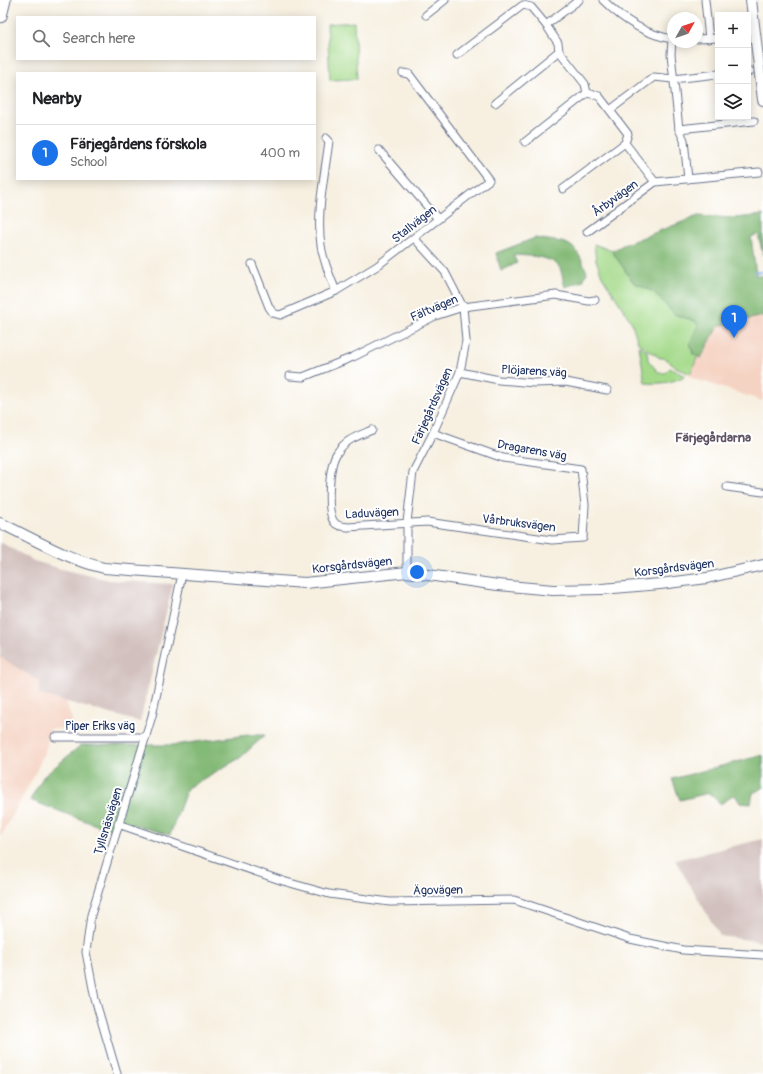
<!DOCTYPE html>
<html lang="en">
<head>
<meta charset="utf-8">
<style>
	:root { --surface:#fff; --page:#f6f6f6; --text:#202124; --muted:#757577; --line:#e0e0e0; --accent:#1a73e8 }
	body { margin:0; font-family:Pangolin,sans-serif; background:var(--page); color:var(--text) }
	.controls { position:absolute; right:12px; top:12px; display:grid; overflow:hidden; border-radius:0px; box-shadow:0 2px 10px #0003 }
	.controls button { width:36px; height:36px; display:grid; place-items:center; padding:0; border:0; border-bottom:1px solid var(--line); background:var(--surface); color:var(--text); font:20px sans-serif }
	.compass { position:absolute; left:667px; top:12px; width:36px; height:36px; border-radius:50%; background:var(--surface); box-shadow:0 2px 10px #0003; rotate:50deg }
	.you { position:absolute; left:417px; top:572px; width:14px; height:14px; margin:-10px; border:3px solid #fff; border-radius:50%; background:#1a73e8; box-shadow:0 0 0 6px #1a73e833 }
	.badge { display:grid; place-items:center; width:26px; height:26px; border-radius:50%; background:var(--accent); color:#fff; font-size:13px; font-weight:700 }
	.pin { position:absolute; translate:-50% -33px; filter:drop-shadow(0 1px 2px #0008) }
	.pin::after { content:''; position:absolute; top:21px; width:14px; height:12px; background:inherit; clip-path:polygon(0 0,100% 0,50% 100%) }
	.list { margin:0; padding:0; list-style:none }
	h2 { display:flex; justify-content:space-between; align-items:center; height:52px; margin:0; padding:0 16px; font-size:17px }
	h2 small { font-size:13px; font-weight:400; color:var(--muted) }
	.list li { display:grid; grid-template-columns:26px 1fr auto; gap:12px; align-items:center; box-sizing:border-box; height:56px; padding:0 16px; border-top:1px solid var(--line) }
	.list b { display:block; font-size:15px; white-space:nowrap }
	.list p { margin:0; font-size:13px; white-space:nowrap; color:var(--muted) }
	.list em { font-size:13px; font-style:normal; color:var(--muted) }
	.icon { flex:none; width:22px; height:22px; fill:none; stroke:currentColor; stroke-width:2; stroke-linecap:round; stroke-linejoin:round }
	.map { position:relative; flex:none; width:763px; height:1074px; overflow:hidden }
	.search { position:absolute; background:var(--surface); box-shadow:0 2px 10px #0003; left:16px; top:16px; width:300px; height:44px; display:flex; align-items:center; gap:10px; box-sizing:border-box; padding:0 14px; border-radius:0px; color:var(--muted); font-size:15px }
	.panel { position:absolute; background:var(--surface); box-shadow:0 2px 10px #0003; left:16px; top:72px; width:300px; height:108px; border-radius:0px }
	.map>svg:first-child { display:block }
	.built { fill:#f5d3c2 }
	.industrial { fill:#d1c0bd }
	.green { fill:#a5da8b; stroke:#608474 }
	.forest { fill:#84ba77; stroke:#50746a }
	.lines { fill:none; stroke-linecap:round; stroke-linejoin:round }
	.stream { stroke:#7db3ec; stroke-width:2 }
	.street-casing { stroke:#68738c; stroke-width:9 }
	.secondary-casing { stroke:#68738c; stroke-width:12 }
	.highway-casing { stroke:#68738c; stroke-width:15 }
	.street { stroke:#fff; stroke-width:7 }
	.secondary { stroke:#fff; stroke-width:10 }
	.highway { stroke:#fff; stroke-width:13 }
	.labels { text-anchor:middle; stroke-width:4; stroke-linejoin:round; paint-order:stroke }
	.street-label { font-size:12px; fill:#1b2f5e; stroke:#fff }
	.neighbourhood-label { font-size:13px; font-weight:bold; fill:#5f5263; stroke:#fff }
</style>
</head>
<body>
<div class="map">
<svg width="763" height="1074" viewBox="0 0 763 1074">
	<rect width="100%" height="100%" fill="#fff"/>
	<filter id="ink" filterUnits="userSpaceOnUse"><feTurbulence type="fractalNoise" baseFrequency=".025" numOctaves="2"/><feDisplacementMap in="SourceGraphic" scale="8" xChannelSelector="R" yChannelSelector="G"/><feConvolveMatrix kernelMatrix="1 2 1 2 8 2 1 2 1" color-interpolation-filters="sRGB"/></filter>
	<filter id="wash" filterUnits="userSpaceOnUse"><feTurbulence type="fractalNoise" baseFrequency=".012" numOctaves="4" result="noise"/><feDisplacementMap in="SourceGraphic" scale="16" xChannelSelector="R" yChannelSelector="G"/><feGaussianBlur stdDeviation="0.9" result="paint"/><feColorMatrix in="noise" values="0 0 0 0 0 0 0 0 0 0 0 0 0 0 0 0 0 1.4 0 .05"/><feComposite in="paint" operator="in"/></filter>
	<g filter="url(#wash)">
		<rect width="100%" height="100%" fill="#f7f0e1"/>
		<g class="built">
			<polygon points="763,308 763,401 689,377 713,320"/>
			<polygon points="0,641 55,668 75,729 49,729 47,746 34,776 0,838"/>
		</g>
		<g class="industrial">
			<polygon points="0,542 34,561 61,569 109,580 173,584 140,722 38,694 40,682 0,657"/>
			<polygon points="763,839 763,942 720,936 675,860"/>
		</g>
		<g class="green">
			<polygon points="354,22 357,79 330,80 327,24"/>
			<polygon points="594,244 612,251 633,282 655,293 674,314 695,321 698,325 691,343 693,354 698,356 690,374 674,366 665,358 660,358 638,343 632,323 602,276 596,260"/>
			<path d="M639 346 647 351 648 360 658 372 665 373 670 368 685 376C671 383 661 384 645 383Z"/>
		</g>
		<g class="forest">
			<polygon points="763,215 763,255 758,234 751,237 756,275 763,276 763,316 718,326 701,358 693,354 690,343 698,325 695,321 674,314 655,293 633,282 612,251 623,245 698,216 735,218"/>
			<path d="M535 238C569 244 573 238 587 272L583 281 565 287C563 281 562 273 560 268 552 255 525 256 513 255L517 263 501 271 496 253Z"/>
			<polygon points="248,735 265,735 240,758 187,788 170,835 127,823 109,830 30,800 43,777 81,745 174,745"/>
			<polygon points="763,755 763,788 753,793 751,804 740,803 735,795 731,796 721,804 709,793 680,800 672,779"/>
		</g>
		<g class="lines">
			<polyline class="stream" points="755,272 763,272"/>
		</g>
	</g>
	<g filter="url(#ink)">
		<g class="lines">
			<defs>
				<g id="street">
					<path d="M603 0C622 19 646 35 673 39"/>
					<polyline points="705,0 709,39"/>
					<polyline points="426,15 445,0"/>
					<polyline points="546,25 579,0"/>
					<polyline points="697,39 718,38"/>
					<polyline points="672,40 671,54 679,129 754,121"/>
					<polyline points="559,51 585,84 587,93"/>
					<polyline points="457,55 523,5 531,7 546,25 558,43 559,51 495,103"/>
					<polyline points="748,72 750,71"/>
					<polyline points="610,110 654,77 673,79 718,74"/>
					<polyline points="679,129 684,140 688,179"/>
					<path d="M326 138 329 141C325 173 316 213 321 245 323 261 330 276 336 291"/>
					<polyline points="525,142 587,93 599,96 628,134 625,143 563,189"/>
					<polyline points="379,150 438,219"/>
					<polyline points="655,182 759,172"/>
					<polyline points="587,232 655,182 625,143"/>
					<polyline points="252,264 269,307 273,313 280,315 336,291 377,266 489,180 409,74 403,73"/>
					<polyline points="460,372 499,380 534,383 566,382 607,390"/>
					<polyline points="290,376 303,377 353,357 435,316 463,307 556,295 589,301 595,300"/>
					<path d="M372 430C358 436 346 439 337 453 329 464 326 511 334 522 338 527 342 526 348 527L427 522 552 540 583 538 585 505 581 469 503 458 433 433"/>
					<polyline points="727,487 763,492"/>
					<polyline points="407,572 407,522 413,472 433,433 460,372 466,341 463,307 445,272 415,239"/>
					<polyline points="55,737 146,737"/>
					<polyline points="118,824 283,881 329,894 390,902 514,900 630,939 683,950 763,955"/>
					<polyline points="117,1074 95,999 86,952 91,915 152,716 182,574"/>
				</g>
				<g id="secondary">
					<polyline points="751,0 763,100"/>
					<path d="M0 523C34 539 67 559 104 568L305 583 407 572 498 585 553 590 602 589 660 584 707 578 763 565"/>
				</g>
				<polyline id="highway" points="0,16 4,0"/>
			</defs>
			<use href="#street" class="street-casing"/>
			<use href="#secondary" class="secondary-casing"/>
			<use href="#highway" class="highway-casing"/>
			<use href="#street" class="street"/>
			<use href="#secondary" class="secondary"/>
			<use href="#highway" class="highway"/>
		</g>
	</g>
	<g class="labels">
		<g class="street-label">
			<text transform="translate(615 198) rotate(-36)" y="4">Årbyvägen</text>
			<text transform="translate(414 224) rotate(-38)" y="4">Stallvägen</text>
			<text transform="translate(434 308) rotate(-23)" y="4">Fältvägen</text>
			<text transform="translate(534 371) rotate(3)" y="4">Plöjarens väg</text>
			<text transform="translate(432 406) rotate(-66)" y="4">Färjegårdsvägen</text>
			<text transform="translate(532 450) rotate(10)" y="4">Dragarens väg</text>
			<text transform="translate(372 513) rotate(-3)" y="4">Laduvägen</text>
			<text transform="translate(519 523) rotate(7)" y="4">Vårbruksvägen</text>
			<text transform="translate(352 565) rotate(-6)" y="4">Korsgårdsvägen</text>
			<text transform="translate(674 568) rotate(-7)" y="4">Korsgårdsvägen</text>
			<text x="100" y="730">Piper Eriks väg</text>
			<text transform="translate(108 821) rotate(-73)" y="4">Tyllsnäsvägen</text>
			<text transform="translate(438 890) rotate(-1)" y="4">Ägovägen</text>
		</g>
		<g class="neighbourhood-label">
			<text x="713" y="442">Färjegårdarna</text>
		</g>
	</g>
</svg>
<div class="controls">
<button>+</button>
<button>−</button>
<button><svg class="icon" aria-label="layers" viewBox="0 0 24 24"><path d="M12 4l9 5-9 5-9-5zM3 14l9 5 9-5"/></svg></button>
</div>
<svg class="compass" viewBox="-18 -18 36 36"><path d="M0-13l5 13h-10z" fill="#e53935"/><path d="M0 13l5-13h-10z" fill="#757577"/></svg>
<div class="you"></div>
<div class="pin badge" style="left:734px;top:338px">1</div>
<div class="search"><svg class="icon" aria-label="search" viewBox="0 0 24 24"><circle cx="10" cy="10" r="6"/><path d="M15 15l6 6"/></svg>Search here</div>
<section class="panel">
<h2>Nearby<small></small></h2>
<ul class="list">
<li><span class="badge">1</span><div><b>Färjegårdens förskola</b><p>School</p></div><em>400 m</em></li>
</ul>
</section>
</div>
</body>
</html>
